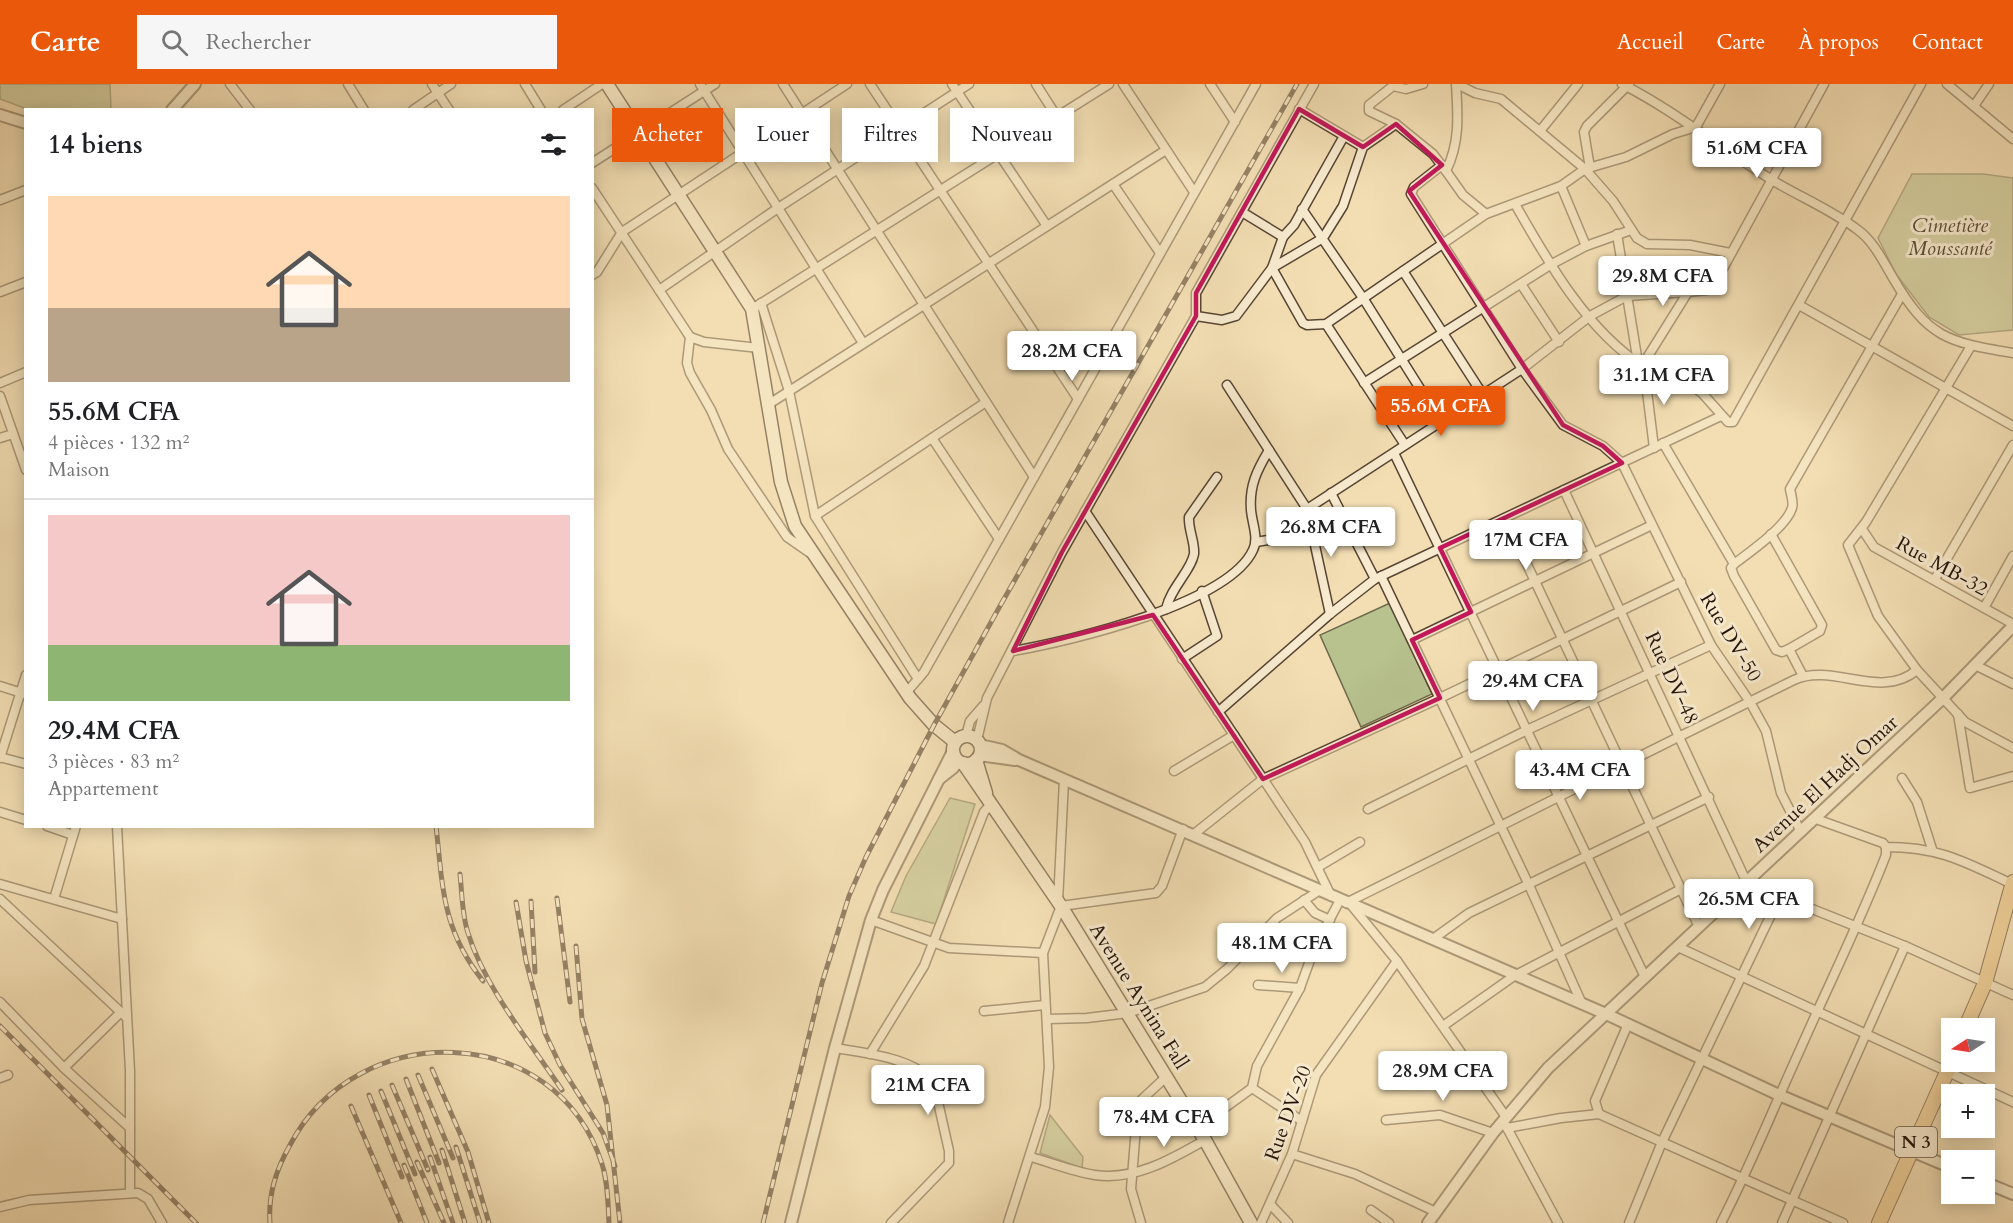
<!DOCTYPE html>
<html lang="fr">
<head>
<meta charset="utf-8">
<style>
  :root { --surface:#fff; --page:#f6f6f6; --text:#202124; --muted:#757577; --line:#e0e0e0; --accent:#ea580c }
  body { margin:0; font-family:Cardo,serif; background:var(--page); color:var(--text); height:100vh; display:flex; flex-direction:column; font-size:22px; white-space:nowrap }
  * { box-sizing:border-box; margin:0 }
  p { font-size:20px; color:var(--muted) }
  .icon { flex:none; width:33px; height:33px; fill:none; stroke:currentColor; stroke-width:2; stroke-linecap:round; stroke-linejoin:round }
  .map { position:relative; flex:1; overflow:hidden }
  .panel { position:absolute; left:24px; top:24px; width:570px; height:720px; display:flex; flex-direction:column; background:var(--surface); border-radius:0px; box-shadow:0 3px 15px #0003 }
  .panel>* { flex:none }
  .banner { position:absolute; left:612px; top:24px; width:570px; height:54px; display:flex; gap:12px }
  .needle { width:39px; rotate:258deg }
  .controls { position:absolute; left:1941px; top:934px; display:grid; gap:12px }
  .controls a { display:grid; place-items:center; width:54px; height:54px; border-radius:0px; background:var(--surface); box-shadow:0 3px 15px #0003; font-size:30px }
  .price { position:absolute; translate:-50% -51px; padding:0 14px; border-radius:6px; background:#fff; color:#222; font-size:20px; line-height:39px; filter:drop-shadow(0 2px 3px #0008) }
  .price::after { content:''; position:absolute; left:50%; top:36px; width:18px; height:14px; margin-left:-9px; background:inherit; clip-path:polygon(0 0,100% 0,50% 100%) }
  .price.selected { background:var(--accent); color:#fff }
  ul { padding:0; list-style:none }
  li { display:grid; align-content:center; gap:12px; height:318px; padding:0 24px }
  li+li { border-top:2px solid var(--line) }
  li span { display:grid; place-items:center; height:186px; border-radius:0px; color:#555 }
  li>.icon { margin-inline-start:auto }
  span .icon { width:108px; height:108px; fill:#fffc; stroke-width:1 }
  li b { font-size:26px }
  h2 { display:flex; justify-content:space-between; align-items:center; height:72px; padding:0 24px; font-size:26px }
  .tag { padding:0 21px; border-radius:0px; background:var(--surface); box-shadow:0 3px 15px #0003; font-size:21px; line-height:54px }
  .tag.selected { background:var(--accent); color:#fff }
  header { display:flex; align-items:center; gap:36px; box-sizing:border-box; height:84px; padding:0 30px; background:var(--accent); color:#fff }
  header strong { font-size:28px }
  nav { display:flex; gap:33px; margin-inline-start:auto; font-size:21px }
  .search { width:420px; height:54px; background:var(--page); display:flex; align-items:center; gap:15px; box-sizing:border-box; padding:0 21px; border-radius:0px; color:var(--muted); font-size:22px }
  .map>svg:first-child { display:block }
  .green { fill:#b7c28f; stroke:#6e6a4c; stroke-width:1.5 }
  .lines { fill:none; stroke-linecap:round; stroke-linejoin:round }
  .minor-casing { stroke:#584634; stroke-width:11 }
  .tertiary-casing { stroke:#584634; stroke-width:14 }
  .secondary-casing { stroke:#25130a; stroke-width:15 }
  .primary-casing { stroke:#25130a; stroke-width:16 }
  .minor { stroke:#f7eace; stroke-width:8 }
  .tertiary { stroke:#f7eace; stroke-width:10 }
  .secondary { stroke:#f7eace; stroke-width:12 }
  .primary { stroke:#eabf7a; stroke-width:14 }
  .rail-casing { stroke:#25130a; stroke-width:5 }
  .rail { stroke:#f7eace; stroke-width:3; stroke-dasharray:9; stroke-linecap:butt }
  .marked { fill:none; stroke:#c2185b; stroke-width:4.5; stroke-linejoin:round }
  .labels { text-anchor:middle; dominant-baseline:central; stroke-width:6; stroke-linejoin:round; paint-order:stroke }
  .shield { fill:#f7eace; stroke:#645445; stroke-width:1.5 }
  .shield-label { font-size:18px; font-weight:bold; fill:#25130a }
  .park-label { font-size:20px; font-style:italic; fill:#585039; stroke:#f7eace }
  .street-label { font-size:20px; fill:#25130a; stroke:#f7eace }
</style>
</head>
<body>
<header>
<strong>Carte</strong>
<div class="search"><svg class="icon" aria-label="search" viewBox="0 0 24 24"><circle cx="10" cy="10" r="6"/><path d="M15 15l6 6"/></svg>Rechercher</div>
<nav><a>Accueil</a><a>Carte</a><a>À propos</a><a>Contact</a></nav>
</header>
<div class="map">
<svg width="2013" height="1139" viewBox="0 0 2013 1139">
  <rect width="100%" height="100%" fill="#f3deb3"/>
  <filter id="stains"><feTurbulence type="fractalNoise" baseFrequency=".00333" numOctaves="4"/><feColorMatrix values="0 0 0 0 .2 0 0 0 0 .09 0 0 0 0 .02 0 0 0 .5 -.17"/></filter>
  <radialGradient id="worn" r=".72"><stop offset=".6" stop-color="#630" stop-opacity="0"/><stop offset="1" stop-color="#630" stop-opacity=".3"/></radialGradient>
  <g class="green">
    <path d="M0,0H110L111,25H27L0,15Z"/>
    <path d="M1912,90H1983L2013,94V246L1959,251L1929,233L1896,190L1878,154Z"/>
    <path d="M1390,519L1432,610L1361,643L1320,551Z"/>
    <path d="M950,714L975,720L936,840L891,828L906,792Z"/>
    <path d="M1050,1031L1083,1073L1082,1084L1040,1069Z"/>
  </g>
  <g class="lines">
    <defs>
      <g id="minor">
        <path d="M230,0L250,26"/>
        <path d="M348,0L364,26"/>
        <path d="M432,0L449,26"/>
        <path d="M525,0L541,26"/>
        <path d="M700,0L863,259"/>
        <path d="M783,0L1034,393"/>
        <path d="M870,0L1078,315"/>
        <path d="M952,0L1047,142"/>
        <path d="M1036,0L1057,33"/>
        <path d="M1123,0L1194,108"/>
        <path d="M1210,0L1235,38"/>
        <path d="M1423,0L1406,5L1393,2L1369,21V27L1396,40L1433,70L1446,87C1460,59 1458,31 1456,0"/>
        <path d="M1457,0L1475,9L1501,15L1585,85L1613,117L1637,154L1647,160L1690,161L1730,169"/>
        <path d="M1622,0C1675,27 1721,65 1772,96C1800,113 1832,126 1858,146C1874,158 1883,177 1893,194C1928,254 1947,258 2013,269"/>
        <path d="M1947,0L2013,55"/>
        <path d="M1974,22L1989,0"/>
        <path d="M1299,25L1363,63"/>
        <path d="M413,26L451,0"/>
        <path d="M563,26L602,0"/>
        <path d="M1540,47L1578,0"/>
        <path d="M592,79L715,0"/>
        <path d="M1442,81L1414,103L1411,110L1522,285L1563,341L1603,362L1622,379L1711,561L1750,618L1766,647L1781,709L1801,748"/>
        <path d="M1590,84L1584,48L1587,42L1629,0"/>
        <path d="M1446,87L1463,111L1486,130"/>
        <path d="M1113,100L1160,169"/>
        <path d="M1561,102L1586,162"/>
        <path d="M592,104L690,253"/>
        <path d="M0,116L26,106"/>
        <path d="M1515,120C1548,178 1587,247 1644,283"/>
        <path d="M1302,125L1363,214L1441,338"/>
        <path d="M1242,128L1283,153L1294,141L1344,52"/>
        <path d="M1617,150L1638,279"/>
        <path d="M1283,153L1272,184L1303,239L1307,241L1326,240L1486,130L1561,102L1585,85L1626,73L1673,50L1696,43L1720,0"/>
        <path d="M1403,187L1483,311"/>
        <path d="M592,191L597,188L622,148L847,0"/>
        <path d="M1521,200L1559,258"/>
        <path d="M659,206L778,124L969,0"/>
        <path d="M0,208L26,198"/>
        <path d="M761,219L789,307L815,432L918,595"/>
        <path d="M1799,221L2013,342"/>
        <path d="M752,225L1109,0"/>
        <path d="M1196,232L1222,236L1236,232L1272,184L1323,154L1343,122L1363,63L1396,40"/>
        <path d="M1326,240L1405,361"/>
        <path d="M759,264L704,258L690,253L687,279L690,289L711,326L728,365L787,453L810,469"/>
        <path d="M1645,277L1686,297L1702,309L1728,338H1733L1921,0"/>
        <path d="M0,299L26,288"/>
        <path d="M1364,299L1550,181L1586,162L1631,146"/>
        <path d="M1227,301L1307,425L1330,530"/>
        <path d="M0,312L26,386"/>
        <path d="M769,320L1166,66"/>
        <path d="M0,354L13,350"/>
        <path d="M932,354L999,455"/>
        <path d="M1663,359L1734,480C1750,468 1786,443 1792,424C1794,419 1791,411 1790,405L1902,210"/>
        <path d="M1654,364L1644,283L1645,277L1688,208L1707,206L1714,201L1824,0"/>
        <path d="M1394,369L1645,893"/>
        <path d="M1564,406L1747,799L1905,862L2013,911"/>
        <path d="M1331,409L1375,495"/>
        <path d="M1307,425L1522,285L1590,232L1627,212L1688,208"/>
        <path d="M1085,427L1305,758L1331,812"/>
        <path d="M815,432L986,318"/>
        <path d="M1505,434L1699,843"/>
        <path d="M1862,445L1874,463L2013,540"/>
        <path d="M1771,450L1822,541L1820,547L1789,565L1803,592"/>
        <path d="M1256,458L1274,455L1309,435"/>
        <path d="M1734,480L1731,484L1734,492L1776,566L1782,568L1789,565"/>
        <path d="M1381,492L1528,799L1582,920"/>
        <path d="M1935,495L2013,361"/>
        <path d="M1984,524L2013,472"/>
        <path d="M1166,525C1171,503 1191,487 1194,470C1195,458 1188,445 1189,433L1217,393"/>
        <path d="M1412,556L1652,441"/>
        <path d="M1013,567C1070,557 1228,520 1253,466C1259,454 1252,439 1251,426C1249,402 1257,386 1269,366"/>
        <path d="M1182,575L1217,552L1202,507"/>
        <path d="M1975,581L2013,600"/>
        <path d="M1917,586L1878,532L1848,461L1866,438L1971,262"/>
        <path d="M0,602L25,610"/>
        <path d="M906,609L924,588L1256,0"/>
        <path d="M1218,628L1330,530L1375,495L1721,332"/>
        <path d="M1958,630L1970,704L2013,692"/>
        <path d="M966,652L970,637L983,622"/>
        <path d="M977,656L987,614L1062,468L1196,232V209L1314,0"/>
        <path d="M0,673L26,680"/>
        <path d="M0,674L26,591"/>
        <path d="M1174,687L1234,651"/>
        <path d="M1902,694L1917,718L1932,765"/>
        <path d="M1368,725L1527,646L1711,561"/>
        <path d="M0,728L26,736"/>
        <path d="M1816,735L1883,759L1886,763C1940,763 1965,778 2012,800"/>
        <path d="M47,742L73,751"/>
        <path d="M117,742L130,987V1108"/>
        <path d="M1194,750L1263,695L1440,614L1681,498"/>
        <path d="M1318,783L1360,758"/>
        <path d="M0,800L122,835"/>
        <path d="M0,815L126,933"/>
        <path d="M54,815L76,742"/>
        <path d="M1304,816L1315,829L1330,836"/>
        <path d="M1058,818L1064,696"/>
        <path d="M1346,819C1496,745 1644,669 1794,596C1833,578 1880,617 1917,586L1965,638L2013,664"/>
        <path d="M1352,822L1397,877L1506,1033"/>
        <path d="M871,836L949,864L1043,869"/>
        <path d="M1433,855L1469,829L1709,713"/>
        <path d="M1678,863L2013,1018"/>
        <path d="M1258,901L1300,904"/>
        <path d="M0,918L64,984L130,1044"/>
        <path d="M984,927L1045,921"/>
        <path d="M1048,935L1087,934L1128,929L1205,903L1227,885L1277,834L1320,806"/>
        <path d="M1443,942L1514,892L1681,805"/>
        <path d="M835,964C864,969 917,974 934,1000L949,1067V1079L891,1139"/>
        <path d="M870,970L924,882L984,728L992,719"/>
        <path d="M64,984L120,929"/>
        <path d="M0,994L8,991"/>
        <path d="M1252,1004L1302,1037"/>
        <path d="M1599,1030L1595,1017L1628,940"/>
        <path d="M1386,1036L1440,1031L1493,1049"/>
        <path d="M1506,1042L1558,1139"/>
        <path d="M1197,1044L1252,1004L1257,982L1300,904L1314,865L1340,816"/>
        <path d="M1507,1044L1561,1034L1599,1030L1843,1139"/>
        <path d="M1292,1070L1355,1090L1436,1128"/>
        <path d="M1031,1073C1052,1079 1074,1088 1095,1091C1134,1097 1172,1075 1205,1056"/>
        <path d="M1270,1120L1288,1139"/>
        <path d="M0,1123L29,1116L138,1109L148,1115L162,1139"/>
        <path d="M1371,1126L1389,1139"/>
        <path d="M1008,1139L1045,1023L1049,983L1043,869L1061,822L1156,809L1162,802L1183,745"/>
        <path d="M1141,1139L1131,1105L1138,1019L1166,993"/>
        <path d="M1261,1139L1292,1070L1316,991L1397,877"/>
        <path d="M1629,1139L1662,1058L1780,812"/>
        <path d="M1721,1139C1750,1083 1773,1025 1799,968C1828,902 1860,838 1886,771V763"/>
        <path d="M1782,1139L1905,862"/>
      </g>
      <g id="tertiary">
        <path d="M172,26L195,0"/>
        <path d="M0,31L26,39"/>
        <path d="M980,661L1002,666L1019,676L1606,930L1779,1011L1952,1084"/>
        <path d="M979,671L1015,676"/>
        <path d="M939,695L953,684L958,677"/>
        <path d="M1984,1098L2013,1110"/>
        <path d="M791,1139L835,964L871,836L883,806L953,667"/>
        <path d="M1428,1139L1493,1049L1548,984L1943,614L2013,542"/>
      </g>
      <g id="secondary">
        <path d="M607,0L752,225L781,398L795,442L910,614L934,641L955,658"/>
        <circle cx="967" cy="666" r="14"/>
        <path d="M976,676L986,709"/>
        <path d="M963,679L1061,822L1205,1056L1251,1139"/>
      </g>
      <g id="primary">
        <path d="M1965,945L1985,899L2013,798"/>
        <path d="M1879,1139L1952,977"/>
      </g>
    </defs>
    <use href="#minor" class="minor-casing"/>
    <use href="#tertiary" class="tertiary-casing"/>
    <use href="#secondary" class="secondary-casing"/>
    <use href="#primary" class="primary-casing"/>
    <use href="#minor" class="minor"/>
    <use href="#tertiary" class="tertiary"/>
    <use href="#secondary" class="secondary"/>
    <use href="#primary" class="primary"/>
    <defs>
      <g id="rail">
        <path d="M436,742C443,805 442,845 483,897"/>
        <path d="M460,790C462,809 462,831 468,849C485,904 530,958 562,1006"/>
        <path d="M557,814L570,918"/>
        <path d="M531,817L535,888"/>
        <path d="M516,818L526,877L545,949L560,981L603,1049L615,1082"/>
        <path d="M576,862L582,935L607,1021L620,1139"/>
        <path d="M0,942L196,1139"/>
        <path d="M432,985L468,1068L489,1139"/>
        <path d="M418,991L453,1074"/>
        <path d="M406,995L439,1079"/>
        <path d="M392,1001L428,1086"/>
        <path d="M381,1007L415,1090"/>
        <path d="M369,1011L402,1093"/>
        <path d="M351,1022L401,1139"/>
        <path d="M456,1063L480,1139"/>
        <path d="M442,1066L465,1139"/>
        <path d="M430,1073L453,1139"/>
        <path d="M417,1078L444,1139"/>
        <path d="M404,1081L427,1139"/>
        <path d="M270,1139C268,1110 276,1086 290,1061C357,933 556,936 602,1080C608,1099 608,1120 609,1139"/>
        <path d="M763,1139L822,899L849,812L866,773L934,641L1000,522L1297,0"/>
      </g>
    </defs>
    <use href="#rail" class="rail-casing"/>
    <use href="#rail" class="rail"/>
  </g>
  <path d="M0 0H2013V1139H0ZM1299,25L1363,63L1396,40L1442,81L1409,107L1563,341L1603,362L1622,379L1440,464L1471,528L1412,556L1440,614L1263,695L1153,531L1013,567L1062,468L1196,232V209Z" fill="#f3deb3" fill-opacity=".55" fill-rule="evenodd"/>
  <path class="marked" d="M1299,25L1363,63L1396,40L1442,81L1409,107L1563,341L1603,362L1622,379L1440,464L1471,528L1412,556L1440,614L1263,695L1153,531L1013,567L1062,468L1196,232V209Z"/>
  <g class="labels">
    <rect class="shield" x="1895" y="1043" width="42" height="30" rx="4.5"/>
    <g class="shield-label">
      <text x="1916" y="1058">N 3</text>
    </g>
    <g class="park-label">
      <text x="1950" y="141">Cimetière<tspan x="1950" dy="23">Moussanté</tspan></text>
    </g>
    <g class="street-label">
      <text transform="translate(1942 482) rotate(29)">Rue MB-32</text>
      <text transform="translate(1731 553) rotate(59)">Rue DV-50</text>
      <text transform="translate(1672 594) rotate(65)">Rue DV-48</text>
      <text transform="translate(1825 700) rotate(-43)">Avenue El Hadj Omar</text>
      <text transform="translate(1139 912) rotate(58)">Avenue Aynina Fall</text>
      <text transform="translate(1288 1029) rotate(-70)">Rue DV-20</text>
    </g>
  </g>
  <rect width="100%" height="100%" filter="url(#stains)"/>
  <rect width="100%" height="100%" fill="url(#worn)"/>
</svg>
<div class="controls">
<a><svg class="needle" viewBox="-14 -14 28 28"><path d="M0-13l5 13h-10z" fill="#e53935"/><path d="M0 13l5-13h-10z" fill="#757577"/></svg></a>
<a>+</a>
<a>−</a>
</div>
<b class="price" style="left:1757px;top:95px">51.6M CFA</b>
<b class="price" style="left:1663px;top:223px">29.8M CFA</b>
<b class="price" style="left:1072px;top:298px">28.2M CFA</b>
<b class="price" style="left:1664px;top:322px">31.1M CFA</b>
<b class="price selected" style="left:1441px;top:353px">55.6M CFA</b>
<b class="price" style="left:1331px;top:474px">26.8M CFA</b>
<b class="price" style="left:1526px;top:487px">17M CFA</b>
<b class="price" style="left:1533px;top:628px">29.4M CFA</b>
<b class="price" style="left:1580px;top:717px">43.4M CFA</b>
<b class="price" style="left:1749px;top:846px">26.5M CFA</b>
<b class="price" style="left:1282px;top:890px">48.1M CFA</b>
<b class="price" style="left:1443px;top:1018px">28.9M CFA</b>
<b class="price" style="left:928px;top:1032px">21M CFA</b>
<b class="price" style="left:1164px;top:1064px">78.4M CFA</b>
<div class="banner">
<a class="tag selected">Acheter</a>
<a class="tag">Louer</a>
<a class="tag">Filtres</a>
<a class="tag">Nouveau</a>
</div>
<section class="panel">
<h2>14 biens<svg class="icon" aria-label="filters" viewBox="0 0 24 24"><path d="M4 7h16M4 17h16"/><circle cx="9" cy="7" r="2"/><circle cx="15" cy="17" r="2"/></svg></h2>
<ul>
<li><span style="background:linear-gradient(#ffd9b3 60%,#b9a48a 0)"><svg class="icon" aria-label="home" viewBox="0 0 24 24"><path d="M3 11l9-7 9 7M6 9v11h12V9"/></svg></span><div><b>55.6M CFA</b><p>4 pièces · 132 m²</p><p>Maison</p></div></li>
<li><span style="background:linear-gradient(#f6c9c9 70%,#8fb573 0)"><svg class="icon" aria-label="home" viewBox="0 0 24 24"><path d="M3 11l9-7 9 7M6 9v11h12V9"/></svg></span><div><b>29.4M CFA</b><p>3 pièces · 83 m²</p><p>Appartement</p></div></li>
</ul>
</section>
</div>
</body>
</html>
